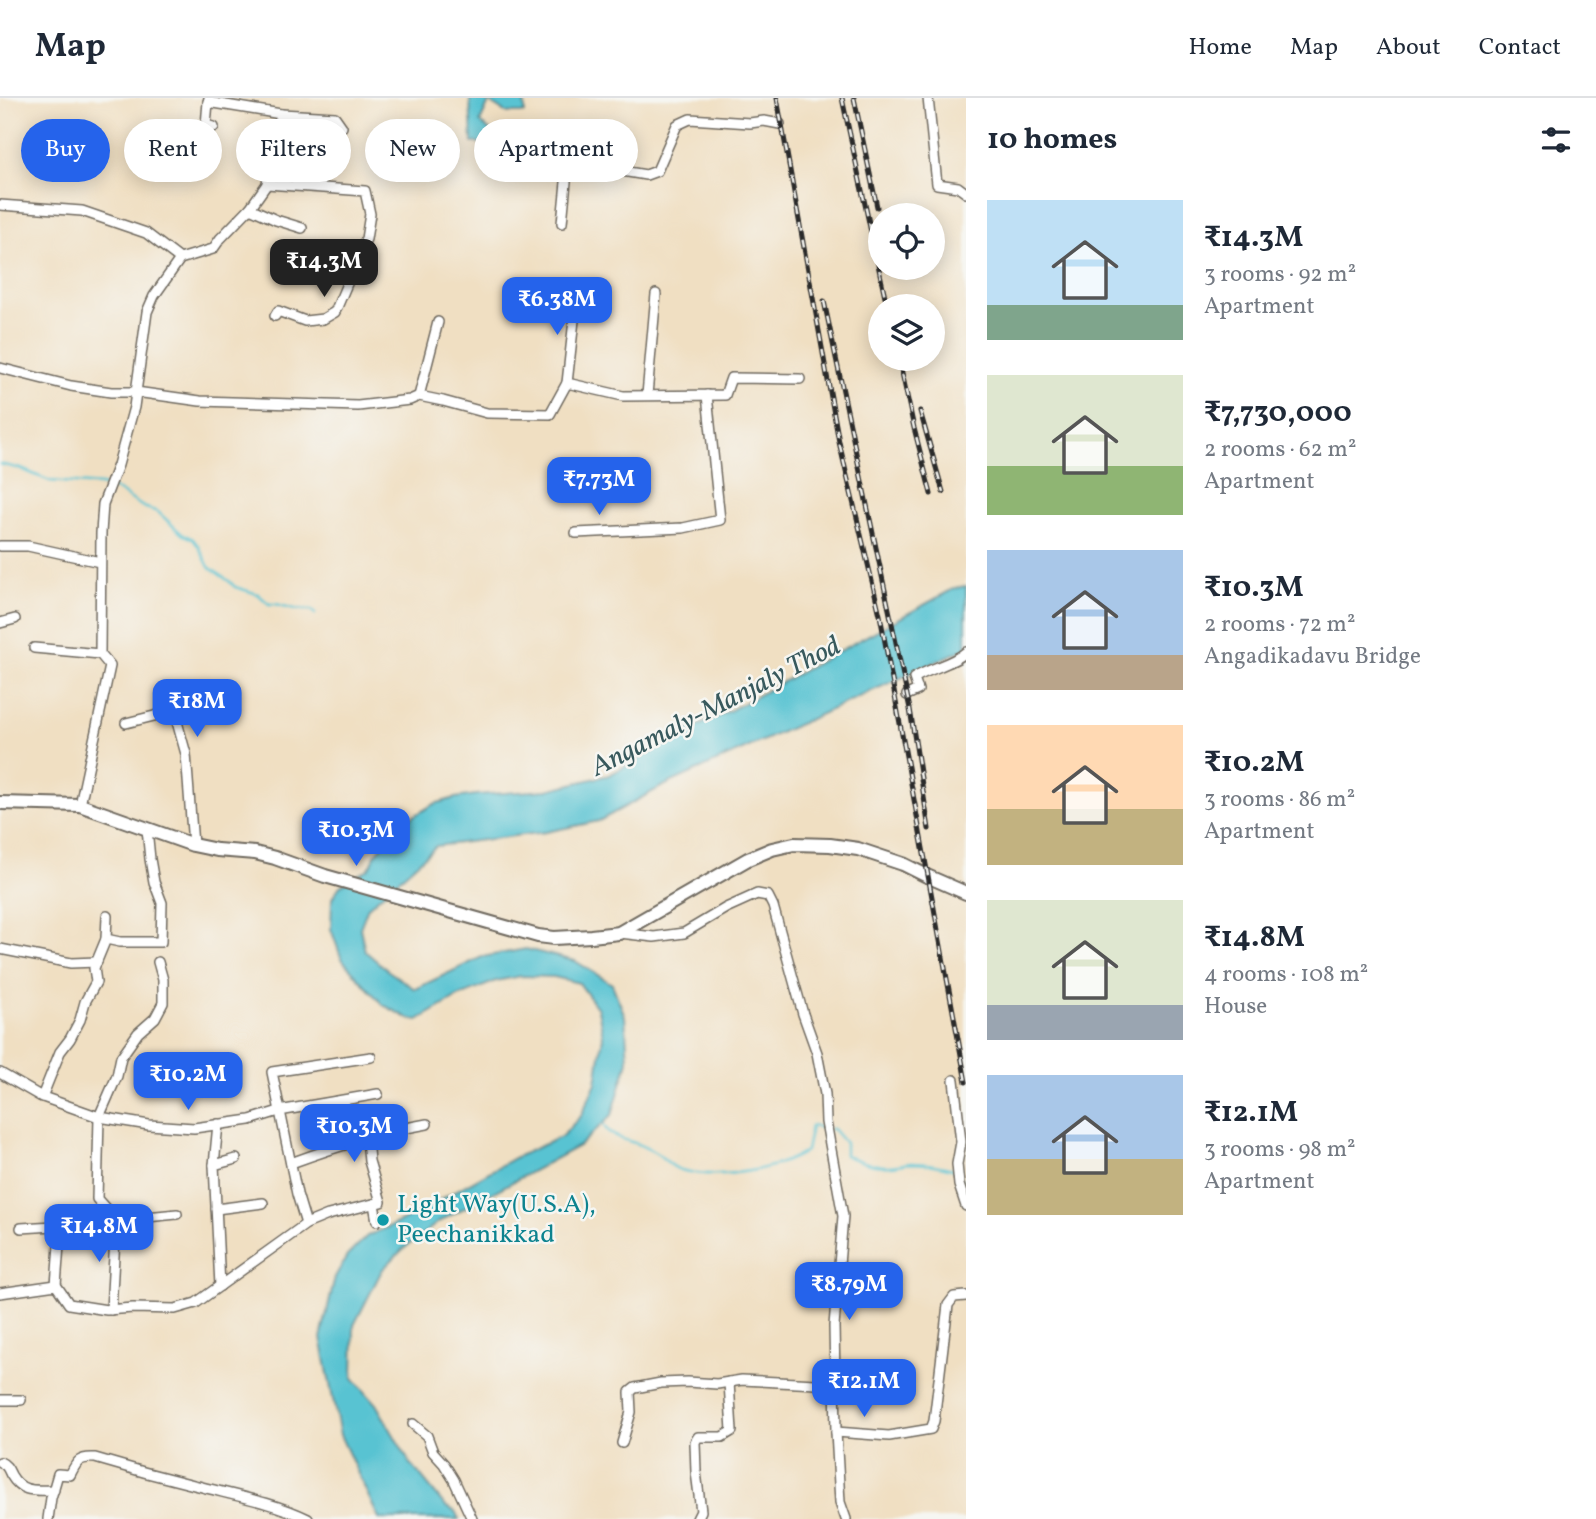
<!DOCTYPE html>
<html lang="en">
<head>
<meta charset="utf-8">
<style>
  :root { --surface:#fff; --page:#f2f2f3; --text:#1f2937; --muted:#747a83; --line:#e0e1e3; --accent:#2563eb }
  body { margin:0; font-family:Vollkorn,serif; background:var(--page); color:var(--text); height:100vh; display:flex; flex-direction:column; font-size:26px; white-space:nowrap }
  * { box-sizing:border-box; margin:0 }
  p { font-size:23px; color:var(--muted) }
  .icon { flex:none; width:38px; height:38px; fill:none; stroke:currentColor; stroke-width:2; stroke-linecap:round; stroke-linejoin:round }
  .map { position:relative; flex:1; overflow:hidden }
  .sheet { display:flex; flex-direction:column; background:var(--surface); width:630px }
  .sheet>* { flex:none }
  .top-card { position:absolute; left:21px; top:21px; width:665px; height:63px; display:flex; gap:14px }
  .controls { position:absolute; left:868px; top:105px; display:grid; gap:14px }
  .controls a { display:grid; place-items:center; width:77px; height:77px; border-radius:50%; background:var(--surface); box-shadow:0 4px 18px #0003; font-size:35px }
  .price { position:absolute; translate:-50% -60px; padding:0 16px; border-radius:14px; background:var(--accent); color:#fff; font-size:23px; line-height:46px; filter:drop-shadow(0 2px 4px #0008) }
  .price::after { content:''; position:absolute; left:50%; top:42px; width:21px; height:16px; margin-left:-10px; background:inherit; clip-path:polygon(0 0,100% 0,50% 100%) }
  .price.on { background:#222; color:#fff }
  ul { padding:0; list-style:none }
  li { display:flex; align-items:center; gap:21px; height:175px; padding:0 21px }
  li span { display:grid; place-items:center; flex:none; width:196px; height:140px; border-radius:0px; color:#555 }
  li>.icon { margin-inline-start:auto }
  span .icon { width:84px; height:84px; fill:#fffc; stroke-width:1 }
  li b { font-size:30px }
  h2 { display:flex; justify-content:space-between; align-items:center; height:84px; padding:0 21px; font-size:30px }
  .chip { padding:0 24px; border-radius:32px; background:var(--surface); box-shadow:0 4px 18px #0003; font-size:24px; line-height:63px }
  .chip.on { background:var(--accent); color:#fff }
  header { display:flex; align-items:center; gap:42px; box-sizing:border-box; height:98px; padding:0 35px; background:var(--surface); border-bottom:2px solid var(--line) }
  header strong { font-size:33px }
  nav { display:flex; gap:38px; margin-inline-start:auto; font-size:24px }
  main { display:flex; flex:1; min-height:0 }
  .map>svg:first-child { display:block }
  .water { fill:#58c3d2; stroke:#42777e; stroke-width:2 }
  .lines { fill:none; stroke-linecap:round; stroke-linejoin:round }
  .stream { stroke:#58c3d2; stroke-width:2.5 }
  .street-casing { stroke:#706a60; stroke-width:12 }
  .secondary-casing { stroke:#706a60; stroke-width:16 }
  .street { stroke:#fff; stroke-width:9 }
  .secondary { stroke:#fff; stroke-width:12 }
  .rail-casing { stroke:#2b2b2b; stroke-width:5 }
  .rail { stroke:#f6f6f2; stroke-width:2.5; stroke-dasharray:8; stroke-linecap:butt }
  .culture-dot { fill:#0f9aa8; stroke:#f6f6f2; stroke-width:2.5 }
  .labels { text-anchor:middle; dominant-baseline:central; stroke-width:5; stroke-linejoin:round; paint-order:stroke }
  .culture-label { font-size:26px; fill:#0d838f; stroke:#f6f6f2; text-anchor:start }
  .water-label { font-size:28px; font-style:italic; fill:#38595d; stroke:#f6f6f2 }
</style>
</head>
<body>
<header>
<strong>Map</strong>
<nav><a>Home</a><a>Map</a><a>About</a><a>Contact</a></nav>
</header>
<main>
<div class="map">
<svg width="966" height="1421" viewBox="0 0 966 1421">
  <rect width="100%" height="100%" fill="#f6f6f2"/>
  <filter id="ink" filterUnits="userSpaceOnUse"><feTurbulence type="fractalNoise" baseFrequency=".0143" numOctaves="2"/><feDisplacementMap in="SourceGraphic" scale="14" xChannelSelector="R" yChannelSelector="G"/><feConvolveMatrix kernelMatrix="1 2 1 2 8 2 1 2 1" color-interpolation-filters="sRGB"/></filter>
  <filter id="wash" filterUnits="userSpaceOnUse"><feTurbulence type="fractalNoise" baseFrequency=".00686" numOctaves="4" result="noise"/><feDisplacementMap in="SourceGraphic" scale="28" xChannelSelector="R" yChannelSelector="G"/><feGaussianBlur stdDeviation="1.57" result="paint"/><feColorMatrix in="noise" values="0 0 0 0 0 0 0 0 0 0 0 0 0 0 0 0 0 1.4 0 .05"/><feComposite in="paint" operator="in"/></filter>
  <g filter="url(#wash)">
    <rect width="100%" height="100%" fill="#f0dfc2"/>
    <g class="water">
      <path d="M470,0H524L525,15H506L489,4L480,24L496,38L505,52L493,57L489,45H472Z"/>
      <path d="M966,488V550L661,689L599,723L546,734L436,748L368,809L360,830L365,853L387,872L415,891L482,859L526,851L575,863L612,886L625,918L628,963L612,1017L579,1048L440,1123L402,1152L382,1172L354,1227L353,1280L376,1306L410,1365L446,1409L455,1413L459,1421H379L340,1337L321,1240L335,1179L347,1158L367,1138L402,1123L514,1060L561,1039L581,1018L596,985L603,938L598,911L579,885L554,879L521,878L496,883L458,899L418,922L410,921L383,907L346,866L341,859L331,831L332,800L340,788L368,771L372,766L375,757L402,725L434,706L455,700L476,697L547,692L609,677L653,654L669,640L718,619L955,490Z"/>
    </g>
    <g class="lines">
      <g class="stream">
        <path d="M0,366L21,371L50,383L101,387L108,389"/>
        <path d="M111,390L117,392L143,409L158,414L182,436L193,441L199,449L209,469L229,483L235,489L258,496L269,506H276L295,511L312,512L315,516"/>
        <path d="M604,1027C609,1040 628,1042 640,1047C646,1050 654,1053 659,1057C666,1062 672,1070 681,1072C716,1082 775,1073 806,1053L811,1028L823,1030"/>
        <path d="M830,1031H833L845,1045V1057C857,1062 869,1067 883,1068C895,1069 900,1066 911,1065C925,1065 942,1068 956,1072"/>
        <path d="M962,1080L965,1094"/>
      </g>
    </g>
  </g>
  <g filter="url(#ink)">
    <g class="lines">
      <defs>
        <g id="street">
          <path d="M209,0L208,4L281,16L277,55L270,66L267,86L365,93L370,116L366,141L335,214L323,221L305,223L278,213L275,218"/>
          <path d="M928,0L937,86L958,89L966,95"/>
          <path d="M208,4L206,27L214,29"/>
          <path d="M281,16L335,19L342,29"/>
          <path d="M0,107L82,113L146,135L180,161"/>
          <path d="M250,110L276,122L302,130"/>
          <path d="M562,125L567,74L575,69L600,72L610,71L646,77L657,73L677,27L690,21L750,25L764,23L780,26"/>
          <path d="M0,270L71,288L111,294H136L200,303L358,308L410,302L419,298L443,303L487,315L550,316L567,285L623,298L725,297L731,280L800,281"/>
          <path d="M567,285L577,195"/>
          <path d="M647,297L656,196"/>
          <path d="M419,298L438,224"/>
          <path d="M576,435L683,430L720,422L707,297"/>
          <path d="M0,448H28L100,464"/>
          <path d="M0,525L15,521"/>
          <path d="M34,550L100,556"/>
          <path d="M907,597L918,592L914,580C930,570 953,566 966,554"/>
          <path d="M126,625L174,613L186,656L193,747"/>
          <path d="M80,707L110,568L100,556L101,435L103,406L118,367L134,309L147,214L154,198L180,161L213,151L220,141L250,110L267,86"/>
          <path d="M620,835L654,839L684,835L726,810L757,796L768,798L773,808L803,916L817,955L825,996L826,1024L843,1118L834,1228L836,1334L840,1404L846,1421"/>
          <path d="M106,841L120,844H161L162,805L154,784L150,761L147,731"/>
          <path d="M0,851L71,865L97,864"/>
          <path d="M158,864L163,882V905L155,920L138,935L121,959L117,978L99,1019L97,1101L116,1122L177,1116"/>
          <path d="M0,975L40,998L99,1019L149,1027L194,1030L250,1022L279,1013L378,996"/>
          <path d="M954,982L961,1044L957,1066L959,1087L966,1108"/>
          <path d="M42,999L60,954L70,941L80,922L85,904L96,884L94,870L106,841L107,818"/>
          <path d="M291,1065C335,1049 380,1034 427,1026"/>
          <path d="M214,1067L218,1026"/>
          <path d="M374,1106L377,1123"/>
          <path d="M216,1111L263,1105"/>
          <path d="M306,1126L297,1096L272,974L371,959"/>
          <path d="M21,1130L54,1128L59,1130L60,1134L56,1187"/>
          <path d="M220,1188L214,1067L236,1061"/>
          <path d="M0,1195L56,1187L69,1206L107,1212L133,1210L175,1211L196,1205L306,1126L328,1117L381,1104L369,1063L367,1041"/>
          <path d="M111,1212L116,1122"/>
          <path d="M0,1302H21"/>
          <path d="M413,1326L427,1338L433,1354L444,1366L454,1382L472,1421"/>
          <path d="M836,1334L889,1338L931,1331L934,1323L948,1207L954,1199L966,1198"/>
          <path d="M622,1345L631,1314L630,1294L635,1290L661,1285L688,1284L717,1286L742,1282L835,1287"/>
          <path d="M0,1364C7,1367 8,1371 11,1377C22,1396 36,1392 54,1392"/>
          <path d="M48,1421L51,1400L58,1376L70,1377C77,1363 79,1359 95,1360C128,1370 161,1379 194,1387C232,1397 273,1404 308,1421"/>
          <path d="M697,1421L701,1413L696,1374L695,1344L698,1339H722L732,1333L729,1284"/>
        </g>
        <path id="secondary" d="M0,705L80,707L193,747L217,752L255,755L275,760L325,778L538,838L554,840L591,838L619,835L748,761L772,751L794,746L830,747L858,751L903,766L927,778L966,795"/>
      </defs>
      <use href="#street" class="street-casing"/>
      <use href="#secondary" class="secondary-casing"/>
      <use href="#street" class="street"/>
      <use href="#secondary" class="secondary"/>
      <defs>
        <g id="rail">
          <path d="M777,0L839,344L880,517L966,984"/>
          <path d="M842,0L887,208"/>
          <path d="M854,0L877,109"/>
          <path d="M824,203L910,611L929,731"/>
          <path d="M899,261L914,330L931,396"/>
          <path d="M920,313L943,394"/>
        </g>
      </defs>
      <use href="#rail" class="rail-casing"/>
      <use href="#rail" class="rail"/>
    </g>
  </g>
  <circle class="culture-dot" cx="383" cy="1122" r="7"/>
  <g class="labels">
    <g class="culture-label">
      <text x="397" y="1107">Light Way(U.S.A),<tspan x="397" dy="30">Peechanikkad</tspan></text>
    </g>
    <g class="water-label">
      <text transform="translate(716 609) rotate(-27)">Angamaly-Manjaly Thod</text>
    </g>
  </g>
</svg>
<div class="controls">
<a><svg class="icon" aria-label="locate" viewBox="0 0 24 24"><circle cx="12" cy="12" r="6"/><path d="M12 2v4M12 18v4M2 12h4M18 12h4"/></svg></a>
<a><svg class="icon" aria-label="layers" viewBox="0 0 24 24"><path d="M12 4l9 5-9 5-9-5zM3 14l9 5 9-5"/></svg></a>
</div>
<b class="price on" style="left:324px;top:201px">₹14.3M</b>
<b class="price" style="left:557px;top:239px">₹6.38M</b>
<b class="price" style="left:599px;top:419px">₹7.73M</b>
<b class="price" style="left:197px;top:641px">₹18M</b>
<b class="price" style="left:356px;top:770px">₹10.3M</b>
<b class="price" style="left:188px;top:1014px">₹10.2M</b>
<b class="price" style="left:354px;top:1066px">₹10.3M</b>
<b class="price" style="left:99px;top:1166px">₹14.8M</b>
<b class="price" style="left:849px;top:1224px">₹8.79M</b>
<b class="price" style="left:864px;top:1321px">₹12.1M</b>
<div class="top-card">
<a class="chip on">Buy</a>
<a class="chip">Rent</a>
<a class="chip">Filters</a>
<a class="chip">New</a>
<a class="chip">Apartment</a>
</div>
</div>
<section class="sheet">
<h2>10 homes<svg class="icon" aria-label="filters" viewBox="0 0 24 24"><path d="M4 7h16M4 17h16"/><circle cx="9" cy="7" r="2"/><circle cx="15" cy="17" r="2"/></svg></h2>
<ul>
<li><span style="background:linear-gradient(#bfe0f5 75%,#7fa58c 0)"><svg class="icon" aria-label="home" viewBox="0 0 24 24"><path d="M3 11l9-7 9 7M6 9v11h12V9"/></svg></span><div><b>₹14.3M</b><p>3 rooms · 92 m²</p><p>Apartment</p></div></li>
<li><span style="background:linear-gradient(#dfe7d0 65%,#8fb573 0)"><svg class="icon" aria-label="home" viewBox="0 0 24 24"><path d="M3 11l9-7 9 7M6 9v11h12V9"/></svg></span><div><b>₹7,730,000</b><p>2 rooms · 62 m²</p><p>Apartment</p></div></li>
<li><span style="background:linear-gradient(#a9c7e8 75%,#b9a48a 0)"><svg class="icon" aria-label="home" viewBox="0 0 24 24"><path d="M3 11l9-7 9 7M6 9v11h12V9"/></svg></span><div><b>₹10.3M</b><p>2 rooms · 72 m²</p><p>Angadikadavu Bridge</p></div></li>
<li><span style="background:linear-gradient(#ffd9b3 60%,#c2b280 0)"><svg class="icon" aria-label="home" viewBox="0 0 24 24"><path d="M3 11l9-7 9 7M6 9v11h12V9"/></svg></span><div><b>₹10.2M</b><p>3 rooms · 86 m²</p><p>Apartment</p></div></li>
<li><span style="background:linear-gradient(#dfe7d0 75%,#9aa5b1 0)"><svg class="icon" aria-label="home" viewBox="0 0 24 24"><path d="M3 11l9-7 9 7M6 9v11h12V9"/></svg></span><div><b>₹14.8M</b><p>4 rooms · 108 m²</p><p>House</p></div></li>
<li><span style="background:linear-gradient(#a9c7e8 60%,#c2b280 0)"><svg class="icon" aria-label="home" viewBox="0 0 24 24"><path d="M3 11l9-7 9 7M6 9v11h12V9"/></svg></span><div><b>₹12.1M</b><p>3 rooms · 98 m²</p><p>Apartment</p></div></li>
</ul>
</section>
</main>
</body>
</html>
